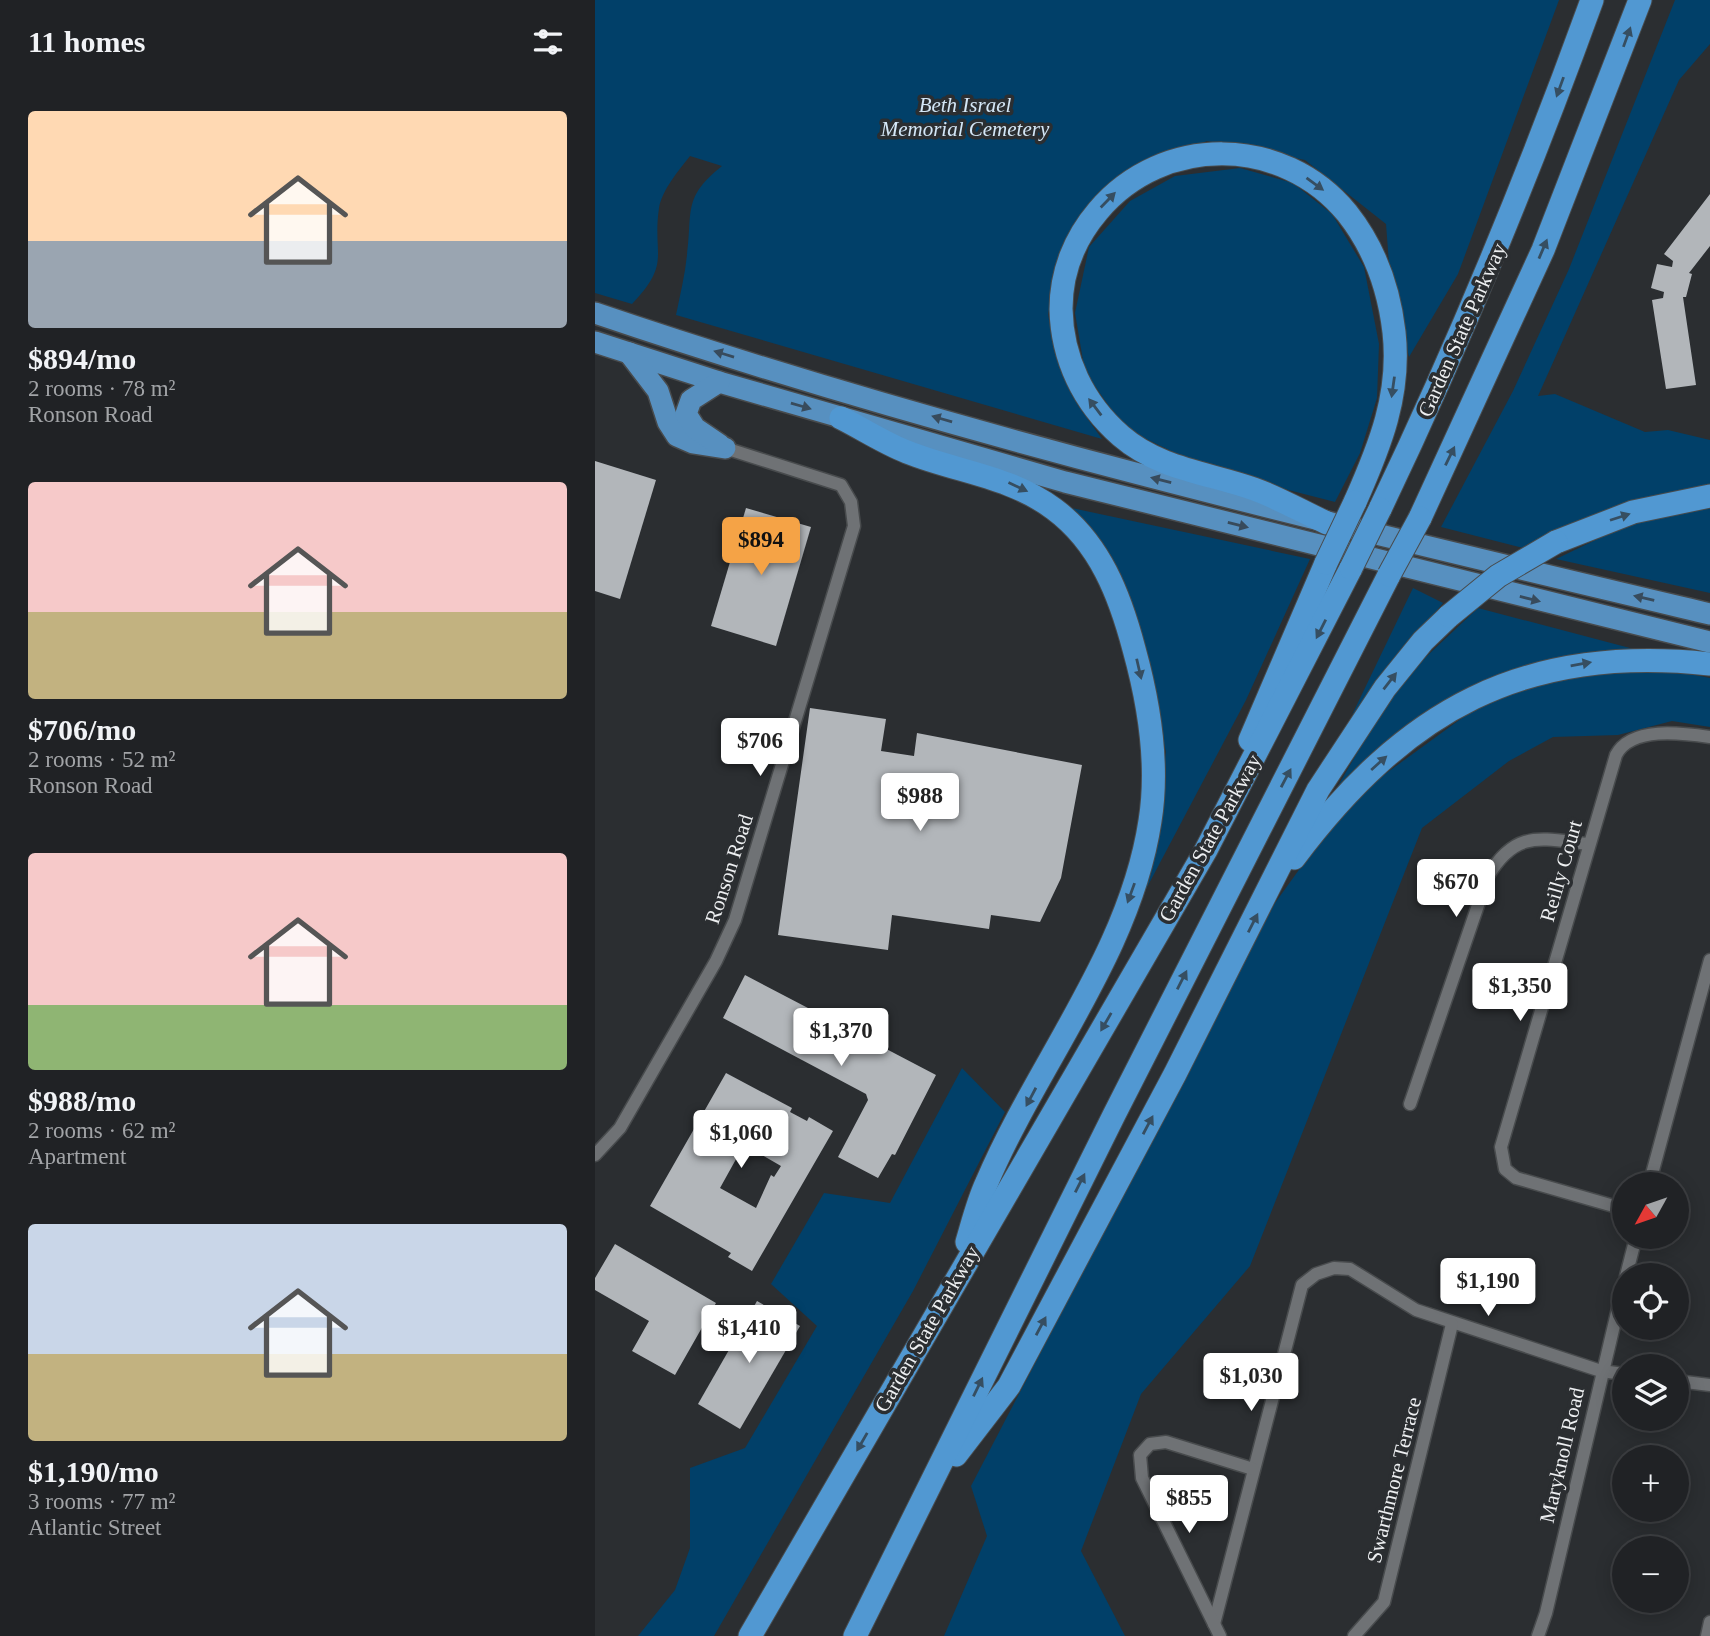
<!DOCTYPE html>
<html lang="en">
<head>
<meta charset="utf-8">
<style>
  :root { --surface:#202225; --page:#2d2f32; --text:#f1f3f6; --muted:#a2a4a7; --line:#3d3f42; --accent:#f5a346 }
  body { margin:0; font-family:Georgia,serif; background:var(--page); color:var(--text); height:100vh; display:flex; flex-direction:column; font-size:26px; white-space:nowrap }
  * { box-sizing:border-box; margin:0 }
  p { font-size:23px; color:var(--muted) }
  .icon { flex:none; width:38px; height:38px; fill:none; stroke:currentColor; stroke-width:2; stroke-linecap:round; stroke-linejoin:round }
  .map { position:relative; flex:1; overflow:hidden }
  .drawer { display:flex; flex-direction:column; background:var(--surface); width:595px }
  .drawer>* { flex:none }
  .needle { width:46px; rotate:230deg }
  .fabs { position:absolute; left:1017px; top:1172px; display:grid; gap:14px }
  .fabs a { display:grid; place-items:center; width:77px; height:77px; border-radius:50%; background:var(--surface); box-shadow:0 4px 18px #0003,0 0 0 2px var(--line); font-size:35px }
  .price { position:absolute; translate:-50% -60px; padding:0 16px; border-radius:7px; background:#fff; color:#222; font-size:23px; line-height:46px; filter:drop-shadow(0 2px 4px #0008) }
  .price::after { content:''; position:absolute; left:50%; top:42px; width:21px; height:16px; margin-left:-10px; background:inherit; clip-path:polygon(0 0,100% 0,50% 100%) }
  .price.active { background:var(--accent); color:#111 }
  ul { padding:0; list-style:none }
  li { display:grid; align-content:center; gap:14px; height:371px; padding:0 28px }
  li span { display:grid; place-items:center; height:217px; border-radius:7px; color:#555 }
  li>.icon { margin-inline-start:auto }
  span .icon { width:126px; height:126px; fill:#fffc; stroke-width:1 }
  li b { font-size:30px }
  h2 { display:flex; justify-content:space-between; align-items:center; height:84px; padding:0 28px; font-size:30px }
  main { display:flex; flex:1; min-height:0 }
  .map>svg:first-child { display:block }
  .green { fill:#014069 }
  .building { fill:#b2b6ba; fill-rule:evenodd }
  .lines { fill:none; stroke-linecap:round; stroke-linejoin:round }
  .minor-casing { stroke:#484b4d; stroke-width:15 }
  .trunk-casing { stroke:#484b4d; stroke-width:24 }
  .motorway-casing { stroke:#484b4d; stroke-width:25 }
  .minor { stroke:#6f7275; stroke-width:12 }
  .trunk { stroke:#5790c0; stroke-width:21 }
  .motorway { stroke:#5198d2; stroke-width:23 }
  .motorway-bridge-casing { stroke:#484b4d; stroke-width:25; stroke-linecap:butt }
  .motorway-bridge { stroke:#5198d2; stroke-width:23 }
  .oneway { fill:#364e61 }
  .oneway2 { fill:#384b5c }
  .labels { text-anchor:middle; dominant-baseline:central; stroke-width:7; stroke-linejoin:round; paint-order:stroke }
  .park-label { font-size:21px; font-style:italic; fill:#d4e7f7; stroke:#2b2e31 }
  .street-label { font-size:21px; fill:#edeff1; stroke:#2b2e31 }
</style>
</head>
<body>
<main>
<section class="drawer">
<h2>11 homes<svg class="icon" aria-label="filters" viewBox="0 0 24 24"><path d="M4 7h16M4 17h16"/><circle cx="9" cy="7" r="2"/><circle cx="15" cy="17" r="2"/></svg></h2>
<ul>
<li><span style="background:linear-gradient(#ffd9b3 60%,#9aa5b1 0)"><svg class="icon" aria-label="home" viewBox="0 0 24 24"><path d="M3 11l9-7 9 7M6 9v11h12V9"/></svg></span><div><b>$894/mo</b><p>2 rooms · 78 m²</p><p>Ronson Road</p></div></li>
<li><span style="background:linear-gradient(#f6c9c9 60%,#c2b280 0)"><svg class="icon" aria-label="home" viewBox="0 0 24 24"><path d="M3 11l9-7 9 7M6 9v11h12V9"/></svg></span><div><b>$706/mo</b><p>2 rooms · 52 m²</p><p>Ronson Road</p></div></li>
<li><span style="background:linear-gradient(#f6c9c9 70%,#8fb573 0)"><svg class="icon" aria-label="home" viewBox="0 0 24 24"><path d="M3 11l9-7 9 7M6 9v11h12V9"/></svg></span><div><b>$988/mo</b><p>2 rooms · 62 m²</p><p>Apartment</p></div></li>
<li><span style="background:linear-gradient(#c9d6e8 60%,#c2b280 0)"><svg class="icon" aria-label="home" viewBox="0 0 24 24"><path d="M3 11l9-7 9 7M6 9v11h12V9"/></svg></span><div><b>$1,190/mo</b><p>3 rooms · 77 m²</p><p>Atlantic Street</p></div></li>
</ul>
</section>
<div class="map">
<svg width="1115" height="1636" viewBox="0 0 1115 1636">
  <rect width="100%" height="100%" fill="#2b2e31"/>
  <g class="green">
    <path d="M0,0H964L863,274L814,357L795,276L791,224L710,160L612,141L534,170L467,261L453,314L460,353L482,404L507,439L81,315C85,295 90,275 92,255C98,211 87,198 127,166L95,156C84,170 67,190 64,208C57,256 77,262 37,304L0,293Z"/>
    <path d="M1080,0H1115V44L1084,80L943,396L960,394L1050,432L1073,430L1115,440V488L932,549L846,527L918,391L974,269Z"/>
    <path d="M645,168L698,183L737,214L769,267L784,344L782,398L765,453L740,502L616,470L530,429L490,372L480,313L494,247L535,201L580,176Z"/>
    <path d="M472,507L715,559L651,700L549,893L571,752L538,609Z"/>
    <path d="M1115,508V593L961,559L1040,521Z"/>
    <path d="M818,588L848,603L757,715Z"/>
    <path d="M883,608L1050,652L862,698L736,798L773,734L817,670Z"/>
    <path d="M1039,670L1090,673L1115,678V727L1077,721L1023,735L958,737L914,761L827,828L655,1266L546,1394L486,1551L530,1636H349L392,1536L376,1486L680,903L737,824L786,777L889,702L961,677Z"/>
    <path d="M367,1068L410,1112L318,1291L119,1636H43L80,1590L95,1548V1468L150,1448L222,1326L176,1284L229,1193L295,1203Z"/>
  </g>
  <g class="building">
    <path d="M1115,194V246L1094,273L1097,274L1091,297H1088L1101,385L1071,389L1057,300L1068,298L1069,292L1056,288L1062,264L1077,267L1078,261L1069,254Z"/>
    <path d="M0,461L61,480L25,599L0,591Z"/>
    <path d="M151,508L216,527L181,646L116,626Z"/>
    <path d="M215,708L291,719L286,751L319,756L322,733L487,765L466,878L445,922L396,915L394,929L297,915L293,950L183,935Z"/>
    <path d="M150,975L341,1075L300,1155L297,1154L283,1178L243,1157L273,1100L271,1094L128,1018Z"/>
    <path d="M131,1073L197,1108L195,1112L212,1121L214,1117L238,1131L157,1271L133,1257L136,1253L55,1206ZM146,1136L153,1140L150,1145L186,1166L179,1177L176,1175L161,1208L125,1188L145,1152L139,1148Z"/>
    <path d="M20,1244L121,1303L80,1375L37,1351L54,1321L0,1290V1278Z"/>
    <path d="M162,1301L205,1326L145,1429L103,1404Z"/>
  </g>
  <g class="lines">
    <defs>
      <g id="minor">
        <path d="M815,1104L893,876C921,829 946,839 994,844"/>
        <path d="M0,1155L25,1128L121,961L140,920L259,526L256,502L246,485L130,448"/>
        <path d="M1054,1185L1115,960"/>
        <path d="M1029,1209L921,1178L910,1169L906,1147L1021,755C1036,726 1087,733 1115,737"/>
        <path d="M1031,1276L1041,1237"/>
        <path d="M1082,1381L1115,1385"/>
        <path d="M619,1624L707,1285L721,1274L739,1268L755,1269L821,1310L1006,1371L1029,1374"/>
        <path d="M625,1636L547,1478L545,1455L555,1444L571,1442L658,1469"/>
        <path d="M759,1636L789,1602L857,1324"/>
        <path d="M943,1636L951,1613L1029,1283"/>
        <path d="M1112,1636L1115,1622"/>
      </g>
      <g id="trunk">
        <path d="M0,313C365,437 740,525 1115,614"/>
        <path d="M0,342L124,382L470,482L1115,642"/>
        <path d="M34,353L63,391L73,422L82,436L98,443L130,448"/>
        <path d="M124,382L96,400L91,414L100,428L125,445"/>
      </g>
      <g id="motorway">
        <path d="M246,418C268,429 289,443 312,452C362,472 415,476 459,509C505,543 525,596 539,649C554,703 564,765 555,821C535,953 443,1062 392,1182C383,1201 378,1222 372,1242"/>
        <path d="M785,509C865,342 934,174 997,0"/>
        <path d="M825,518L948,250L1045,0"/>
        <path d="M732,523C708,512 684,498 659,489C614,473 564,469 526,436C488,403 467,358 466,309C466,272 480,238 503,211C568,134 688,135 752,213C779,247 794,289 799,332C806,394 785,446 760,502"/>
        <path d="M961,542L1038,512L1115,496"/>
        <path d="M655,740L731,563"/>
        <path d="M699,858C810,710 928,644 1115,664"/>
        <path d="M361,1455L414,1386L580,1074L723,790L790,688L828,641L854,616"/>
        <path d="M155,1636L611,850L756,568"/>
        <path d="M260,1636L519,1115L794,575"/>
      </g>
    </defs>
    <use href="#minor" class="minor-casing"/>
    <use href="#trunk" class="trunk-casing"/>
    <use href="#motorway" class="motorway-casing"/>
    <use href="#minor" class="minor"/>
    <use href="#trunk" class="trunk"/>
    <use href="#motorway" class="motorway"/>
    <defs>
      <g id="motorway-bridge">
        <path d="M731,563L760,502"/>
        <path d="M756,568L785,509"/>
        <path d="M794,575L825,518"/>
        <path d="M854,616L903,576L961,542"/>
      </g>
    </defs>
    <use href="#motorway-bridge" class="motorway-bridge-casing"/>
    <use href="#motorway-bridge" class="motorway-bridge"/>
  </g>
  <defs><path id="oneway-solid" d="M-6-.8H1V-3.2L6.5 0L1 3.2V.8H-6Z" transform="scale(1.75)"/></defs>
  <g class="oneway">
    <use href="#oneway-solid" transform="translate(1032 37) rotate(-70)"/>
    <use href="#oneway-solid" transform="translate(965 87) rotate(110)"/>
    <use href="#oneway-solid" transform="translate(720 184) rotate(36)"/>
    <use href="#oneway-solid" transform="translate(513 200) rotate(-46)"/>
    <use href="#oneway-solid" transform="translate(948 249) rotate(-67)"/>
    <use href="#oneway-solid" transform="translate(798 387) rotate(98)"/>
    <use href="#oneway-solid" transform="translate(500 407) rotate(-127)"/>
    <use href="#oneway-solid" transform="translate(855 456) rotate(-64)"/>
    <use href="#oneway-solid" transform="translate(423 487) rotate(25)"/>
    <use href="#oneway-solid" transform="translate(1025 517) rotate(-18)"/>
    <use href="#oneway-solid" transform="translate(726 629) rotate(117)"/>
    <use href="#oneway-solid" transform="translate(986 664) rotate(-10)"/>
    <use href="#oneway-solid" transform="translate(544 669) rotate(77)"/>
    <use href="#oneway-solid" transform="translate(795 681) rotate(-52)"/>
    <use href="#oneway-solid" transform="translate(784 763) rotate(-42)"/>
    <use href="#oneway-solid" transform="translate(691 778) rotate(-62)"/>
    <use href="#oneway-solid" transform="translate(536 893) rotate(110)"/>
    <use href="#oneway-solid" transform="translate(658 923) rotate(-63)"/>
    <use href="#oneway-solid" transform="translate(587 980) rotate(-63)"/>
    <use href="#oneway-solid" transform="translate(511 1022) rotate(120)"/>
    <use href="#oneway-solid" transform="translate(436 1097) rotate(118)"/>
    <use href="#oneway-solid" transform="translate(553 1125) rotate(-62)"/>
    <use href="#oneway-solid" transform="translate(485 1183) rotate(-63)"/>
    <use href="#oneway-solid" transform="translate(446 1326) rotate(-62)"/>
    <use href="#oneway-solid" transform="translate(383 1387) rotate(-64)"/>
    <use href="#oneway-solid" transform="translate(267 1442) rotate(120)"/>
  </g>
  <g class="oneway2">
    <use href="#oneway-solid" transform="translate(129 354) rotate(-163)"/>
    <use href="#oneway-solid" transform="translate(206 406) rotate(16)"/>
    <use href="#oneway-solid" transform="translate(347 419) rotate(-164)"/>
    <use href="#oneway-solid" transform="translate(566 480) rotate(-166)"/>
    <use href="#oneway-solid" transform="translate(643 525) rotate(14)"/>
    <use href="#oneway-solid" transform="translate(1049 598) rotate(-167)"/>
    <use href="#oneway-solid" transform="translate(935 599) rotate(14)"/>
  </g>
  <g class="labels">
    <g class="park-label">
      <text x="370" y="105">Beth Israel<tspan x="370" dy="24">Memorial Cemetery</tspan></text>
    </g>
    <g class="street-label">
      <text transform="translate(867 330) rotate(-66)">Garden State Parkway</text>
      <text transform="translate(615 838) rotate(-61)">Garden State Parkway</text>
      <text transform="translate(134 869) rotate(-72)">Ronson Road</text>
      <text transform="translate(966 871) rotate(-74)">Reilly Court</text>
      <text transform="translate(332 1329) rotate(-60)">Garden State Parkway</text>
      <text transform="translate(967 1455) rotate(-77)">Maryknoll Road</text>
      <text transform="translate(799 1480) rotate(-76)">Swarthmore Terrace</text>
    </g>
  </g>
</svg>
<div class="fabs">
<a><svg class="needle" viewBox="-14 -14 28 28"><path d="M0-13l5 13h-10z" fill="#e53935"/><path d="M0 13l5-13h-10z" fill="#a2a4a7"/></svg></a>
<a><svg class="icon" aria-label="locate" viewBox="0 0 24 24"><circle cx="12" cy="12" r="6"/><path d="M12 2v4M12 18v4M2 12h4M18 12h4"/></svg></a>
<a><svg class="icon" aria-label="layers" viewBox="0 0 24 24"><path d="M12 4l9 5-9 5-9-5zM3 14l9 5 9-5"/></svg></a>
<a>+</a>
<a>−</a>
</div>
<b class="price active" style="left:166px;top:577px">$894</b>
<b class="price" style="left:165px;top:778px">$706</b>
<b class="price" style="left:325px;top:833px">$988</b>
<b class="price" style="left:861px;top:919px">$670</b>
<b class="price" style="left:925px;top:1023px">$1,350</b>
<b class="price" style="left:246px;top:1068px">$1,370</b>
<b class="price" style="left:146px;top:1170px">$1,060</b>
<b class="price" style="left:893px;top:1318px">$1,190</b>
<b class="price" style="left:154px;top:1365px">$1,410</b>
<b class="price" style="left:656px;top:1413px">$1,030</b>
<b class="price" style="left:594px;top:1535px">$855</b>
</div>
</main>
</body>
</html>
